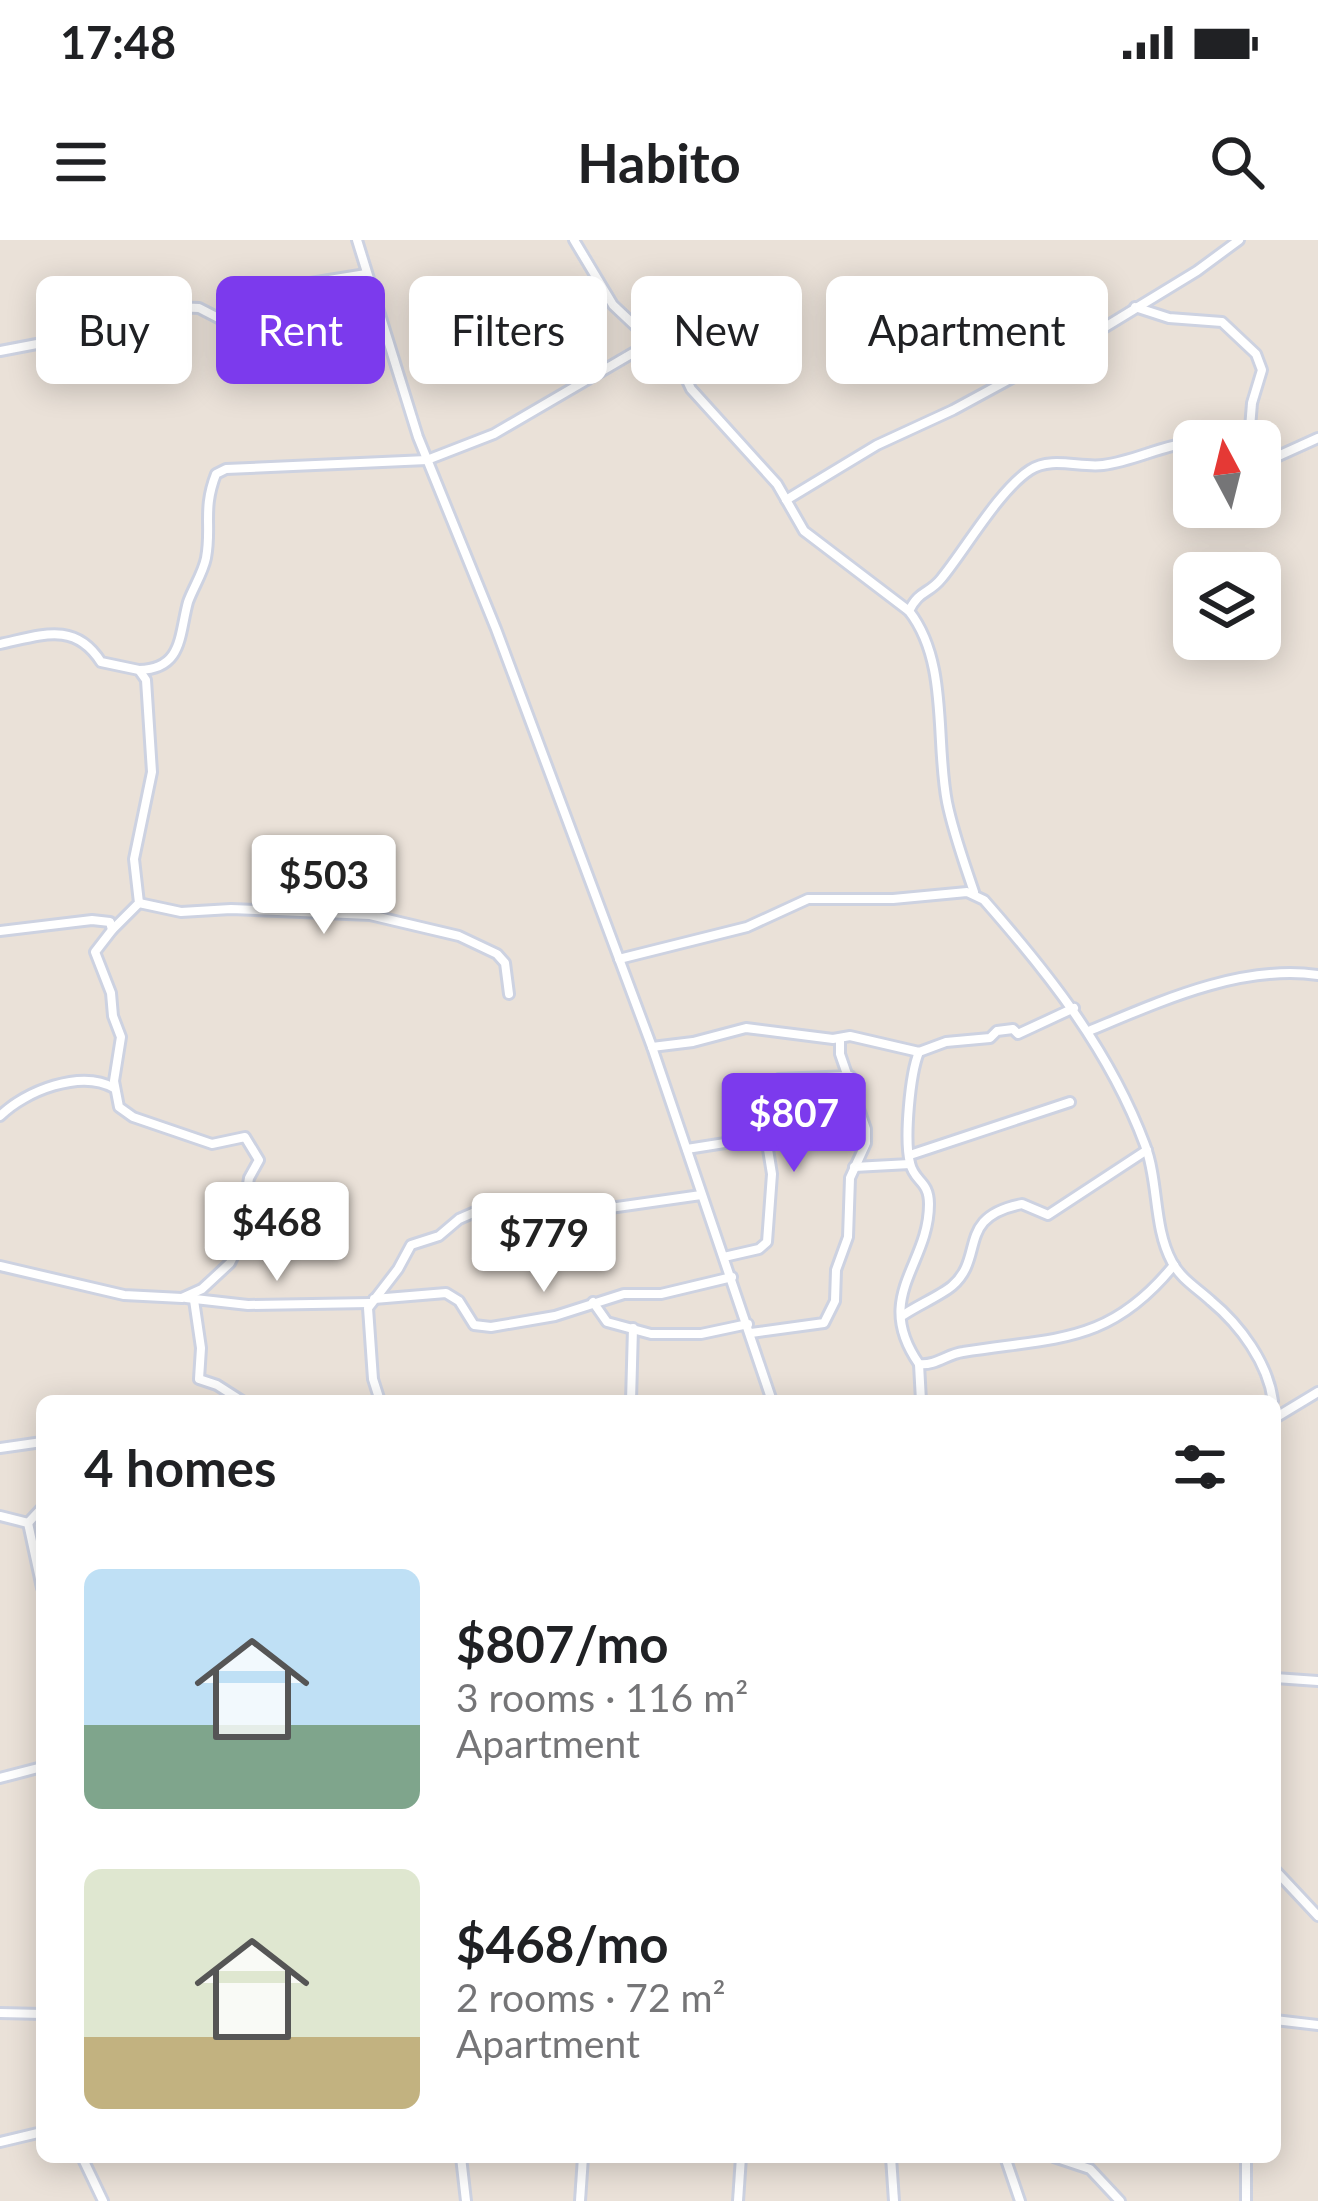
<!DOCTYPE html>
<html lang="en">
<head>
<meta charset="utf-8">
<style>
  :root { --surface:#fff; --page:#f6f6f6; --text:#202124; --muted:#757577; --accent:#7c3aed }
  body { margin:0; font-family:Lato,sans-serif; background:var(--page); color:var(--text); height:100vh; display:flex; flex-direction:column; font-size:45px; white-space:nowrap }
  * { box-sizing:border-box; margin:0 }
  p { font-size:39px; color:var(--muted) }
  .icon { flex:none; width:66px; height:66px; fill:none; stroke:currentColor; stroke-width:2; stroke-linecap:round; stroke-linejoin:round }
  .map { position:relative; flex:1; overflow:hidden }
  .side { position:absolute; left:36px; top:1155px; width:1245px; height:768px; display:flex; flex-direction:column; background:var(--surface); border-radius:18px; box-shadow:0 6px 30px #0003 }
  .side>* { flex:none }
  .top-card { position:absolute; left:36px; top:36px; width:1248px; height:108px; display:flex; gap:24px }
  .needle { width:78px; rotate:353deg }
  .controls { position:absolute; left:1173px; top:180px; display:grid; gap:24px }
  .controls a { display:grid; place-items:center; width:108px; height:108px; border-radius:18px; background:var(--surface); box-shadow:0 6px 30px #0003; font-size:60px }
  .price { position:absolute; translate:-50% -102px; padding:0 27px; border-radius:12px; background:#fff; color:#222; font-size:39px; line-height:78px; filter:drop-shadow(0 3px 6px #0008) }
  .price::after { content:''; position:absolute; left:50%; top:72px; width:36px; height:27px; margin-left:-18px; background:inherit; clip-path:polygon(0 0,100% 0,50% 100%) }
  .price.current { background:var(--accent); color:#fff }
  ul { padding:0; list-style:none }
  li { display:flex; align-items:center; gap:36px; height:300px; padding:0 48px }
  li span { display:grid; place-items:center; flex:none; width:336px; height:240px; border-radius:18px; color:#555 }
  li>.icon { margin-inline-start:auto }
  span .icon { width:144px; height:144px; fill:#fffc; stroke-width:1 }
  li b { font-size:51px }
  h2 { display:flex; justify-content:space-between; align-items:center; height:144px; padding:0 48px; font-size:51px }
  .tag { padding:0 42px; border-radius:18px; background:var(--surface); box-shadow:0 6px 30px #0003; font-size:42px; line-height:108px }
  .tag.current { background:var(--accent); color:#fff }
  .status { display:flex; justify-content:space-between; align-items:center; height:84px; padding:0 60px; background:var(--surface); direction:ltr }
  .status svg { height:33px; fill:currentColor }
  header { display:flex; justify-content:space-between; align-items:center; height:156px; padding:0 48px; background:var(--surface); font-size:54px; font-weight:700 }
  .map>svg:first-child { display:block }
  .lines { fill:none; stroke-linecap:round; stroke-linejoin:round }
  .street-casing { stroke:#cdd2e1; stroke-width:14 }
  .street { stroke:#fff; stroke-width:8 }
</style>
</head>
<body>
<div class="status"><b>17:48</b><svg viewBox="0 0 49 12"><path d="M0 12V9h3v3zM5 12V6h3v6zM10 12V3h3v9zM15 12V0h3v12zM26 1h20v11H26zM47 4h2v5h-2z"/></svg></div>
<header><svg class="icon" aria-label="menu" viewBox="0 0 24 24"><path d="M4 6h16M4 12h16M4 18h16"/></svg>Habito<svg class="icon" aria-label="search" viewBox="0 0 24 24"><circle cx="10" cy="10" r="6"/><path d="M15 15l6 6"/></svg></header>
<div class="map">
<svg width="1318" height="1961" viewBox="0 0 1318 1961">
  <rect width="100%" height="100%" fill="#eae1d8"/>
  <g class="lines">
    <defs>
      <g id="street">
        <path d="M357,0L418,197L496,389L652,807L772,1161"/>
        <path d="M574,0L613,65L682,130L691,149L777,244L804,291L909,371C949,422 935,500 947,562C953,592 964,622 974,652"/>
        <path d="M1135,67L1169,78L1222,82L1256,114L1262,130L1252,163L1249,201"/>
        <path d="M0,111L131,86L174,67L199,68L232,85L286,47L366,34"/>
        <path d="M1260,217H1276L1318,198"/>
        <path d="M786,260L877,205L953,170L1097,92L1197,31L1239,0"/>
        <path d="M909,371C919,350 929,354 941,339C965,310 999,250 1030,230C1051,216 1080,228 1103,225C1135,221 1162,205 1194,202"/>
        <path d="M0,404C42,395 75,381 101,422L139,430L146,440L152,532L134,619L139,663L112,690"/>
        <path d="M139,430C183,429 179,395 188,362C193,348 203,333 206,318C212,286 202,270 216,234L226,229L427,220L494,194L650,103"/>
        <path d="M139,663L181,672L231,669L370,675L459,696L497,714L505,723L509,754"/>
        <path d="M0,691L92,680L110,682L112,690L95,712L111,753L113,776L121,797L114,841L119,867L133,877L212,904L245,897L259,920L249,938L238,1007L230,1023L202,1049L182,1058L124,1055L0,1026"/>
        <path d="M619,719L747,687L808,659H893L967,652L984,660C1049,734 1110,811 1145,905C1159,942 1153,987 1172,1022C1181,1039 1197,1048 1211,1061C1240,1085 1268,1123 1273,1161"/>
        <path d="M1089,791C1159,762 1240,724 1318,735"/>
        <path d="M652,807L693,802L746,788L833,799L850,796L919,812L946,802L990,798L997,791L1013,789L1018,794L1074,768"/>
        <path d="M919,812C910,834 904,899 910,923C914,942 929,940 929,964C929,1026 872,1056 919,1124C936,1126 947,1114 963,1112C1056,1097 1109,1105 1174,1025"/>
        <path d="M0,876C25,851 81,829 114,848"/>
        <path d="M687,909L769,896"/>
        <path d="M910,915L1070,862"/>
        <path d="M854,927L910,924"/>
        <path d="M724,1017L759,1009L767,1002L772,934L761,866L766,848L779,839L850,836"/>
        <path d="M186,1058L248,1065L370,1063"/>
        <path d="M374,1059L446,1053L459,1061L474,1085L491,1087L555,1076L624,1054H661L732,1037"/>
        <path d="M194,1060L201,1108L199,1139L217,1145L242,1161"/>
        <path d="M593,1062L607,1082L651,1094H701L748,1084"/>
        <path d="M902,1076C916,1066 940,1056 952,1046C986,1017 955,977 1022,964L1048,975L1147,910"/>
        <path d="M751,1093L824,1083L835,1061L836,1030L848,997L850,938L866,903V889L840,814V799"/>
        <path d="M919,1124L921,1161"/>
        <path d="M380,1161L373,1139L368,1068L398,1029L411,1005L439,996L459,979L475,972L544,974L560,969L610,968L701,955"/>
        <path d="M631,1161L633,1088"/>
        <path d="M1275,1178L1318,1152"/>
        <path d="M0,1208L42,1202"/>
        <path d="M0,1276L28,1283L42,1348"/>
        <path d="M28,1283L42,1268"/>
        <path d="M1275,1438L1318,1441"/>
        <path d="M0,1538L42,1527"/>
        <path d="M1275,1630L1318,1676"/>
        <path d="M0,1773L42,1774"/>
        <path d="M1275,1780L1318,1785"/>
        <path d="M0,1902L42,1892"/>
        <path d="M82,1917L103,1961"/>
        <path d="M461,1917L466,1961"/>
        <path d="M891,1917L894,1961"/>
        <path d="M1005,1917L1020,1961"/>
        <path d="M1054,1917L1090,1929L1120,1961"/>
        <path d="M1246,1917V1961"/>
        <path d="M580,1961L583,1917"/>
        <path d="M738,1961L741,1917"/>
      </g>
    </defs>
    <use href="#street" class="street-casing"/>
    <use href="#street" class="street"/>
  </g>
</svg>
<div class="controls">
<a><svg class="needle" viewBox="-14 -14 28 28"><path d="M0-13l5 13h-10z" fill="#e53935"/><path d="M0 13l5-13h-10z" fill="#757577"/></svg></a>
<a><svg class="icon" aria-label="layers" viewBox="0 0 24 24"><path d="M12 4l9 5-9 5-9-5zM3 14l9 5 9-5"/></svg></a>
</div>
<b class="price" style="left:324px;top:697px">$503</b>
<b class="price current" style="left:794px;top:935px">$807</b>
<b class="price" style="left:277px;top:1044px">$468</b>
<b class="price" style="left:544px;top:1055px">$779</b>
<div class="top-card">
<a class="tag">Buy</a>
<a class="tag current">Rent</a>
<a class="tag">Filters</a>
<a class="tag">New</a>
<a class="tag">Apartment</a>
</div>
<section class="side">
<h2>4 homes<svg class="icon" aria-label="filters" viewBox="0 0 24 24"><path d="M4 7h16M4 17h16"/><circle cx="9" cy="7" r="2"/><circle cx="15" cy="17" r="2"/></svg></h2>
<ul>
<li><span style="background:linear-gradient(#bfe0f5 65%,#7fa58c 0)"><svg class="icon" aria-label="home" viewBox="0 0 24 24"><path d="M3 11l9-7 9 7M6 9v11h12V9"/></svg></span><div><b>$807/mo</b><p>3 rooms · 116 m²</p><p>Apartment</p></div></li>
<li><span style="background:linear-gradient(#dfe7d0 70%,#c2b280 0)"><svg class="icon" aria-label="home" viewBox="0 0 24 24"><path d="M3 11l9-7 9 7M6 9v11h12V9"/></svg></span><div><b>$468/mo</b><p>2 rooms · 72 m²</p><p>Apartment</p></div></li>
</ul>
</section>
</div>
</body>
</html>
